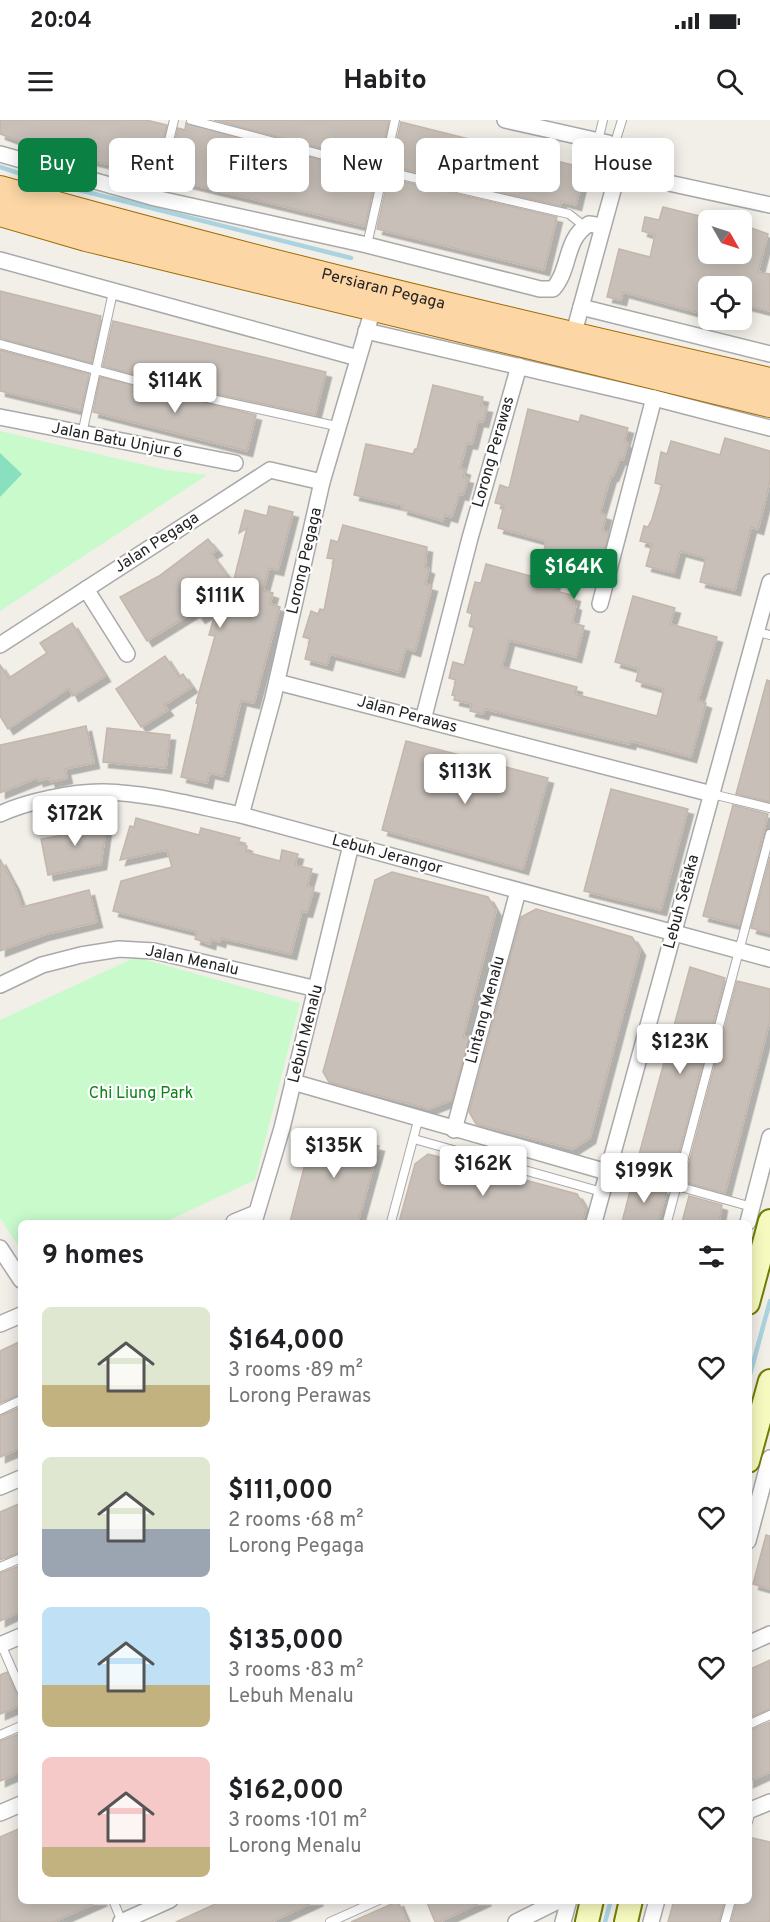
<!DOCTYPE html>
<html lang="en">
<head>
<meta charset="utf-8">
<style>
  :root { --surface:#fff; --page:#f2f2f2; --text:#202124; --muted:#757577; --accent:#0b8043 }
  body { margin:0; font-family:Overpass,sans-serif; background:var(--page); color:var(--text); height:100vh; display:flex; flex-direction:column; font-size:22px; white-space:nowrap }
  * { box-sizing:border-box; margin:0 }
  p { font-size:20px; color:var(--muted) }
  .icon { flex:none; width:33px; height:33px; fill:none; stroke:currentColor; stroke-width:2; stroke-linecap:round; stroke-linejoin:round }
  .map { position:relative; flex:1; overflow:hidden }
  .panel { position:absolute; left:18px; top:1100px; width:734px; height:684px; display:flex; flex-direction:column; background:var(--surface); border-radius:9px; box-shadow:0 3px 15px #0003 }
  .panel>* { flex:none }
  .banner { position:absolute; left:18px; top:18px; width:735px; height:54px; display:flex; gap:12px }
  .needle { width:39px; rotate:129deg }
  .controls { position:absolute; left:698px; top:90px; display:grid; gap:12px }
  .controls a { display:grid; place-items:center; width:54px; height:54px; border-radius:9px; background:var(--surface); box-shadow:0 3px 15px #0003; font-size:30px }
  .price { position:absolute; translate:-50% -51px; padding:0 14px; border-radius:6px; background:#fff; color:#222; font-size:20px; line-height:39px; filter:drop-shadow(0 2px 3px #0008) }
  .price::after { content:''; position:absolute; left:50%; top:36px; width:18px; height:14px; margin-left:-9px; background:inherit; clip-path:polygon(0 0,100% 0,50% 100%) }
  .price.current { background:var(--accent); color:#fff }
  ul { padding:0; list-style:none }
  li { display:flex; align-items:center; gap:18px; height:150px; padding:0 24px }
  li span { display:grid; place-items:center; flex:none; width:168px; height:120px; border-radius:9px; color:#555 }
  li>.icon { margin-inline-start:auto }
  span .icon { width:72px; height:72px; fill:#fffc; stroke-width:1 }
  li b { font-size:26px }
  h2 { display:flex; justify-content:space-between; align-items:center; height:72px; padding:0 24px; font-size:26px }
  .pill { padding:0 21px; border-radius:9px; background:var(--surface); box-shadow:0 3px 15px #0003; font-size:21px; line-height:54px }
  .pill.current { background:var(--accent); color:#fff }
  .status { display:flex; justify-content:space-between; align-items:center; height:42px; padding:0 30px; background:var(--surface); direction:ltr }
  .status svg { height:16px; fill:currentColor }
  header { display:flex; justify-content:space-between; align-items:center; height:78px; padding:0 24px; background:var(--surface); font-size:27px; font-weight:700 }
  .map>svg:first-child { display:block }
  .park { fill:#c8facc }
  .pitch { fill:#88e0be }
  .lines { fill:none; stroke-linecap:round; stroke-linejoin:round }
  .stream { stroke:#aad3df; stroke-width:4.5 }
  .building { fill:#c7bfb8; stroke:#c4b6ab; stroke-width:1.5; filter:url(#shadow) }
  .service-casing { stroke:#a9a9a9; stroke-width:10 }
  .minor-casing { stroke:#a9a9a9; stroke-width:18 }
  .secondary-casing { stroke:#707d05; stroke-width:26 }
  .primary-casing { stroke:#a06b00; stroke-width:28 }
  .service { stroke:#fff; stroke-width:8 }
  .minor { stroke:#fff; stroke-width:15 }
  .secondary { stroke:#f7fabf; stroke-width:22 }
  .primary { stroke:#fcd6a4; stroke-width:26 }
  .labels { text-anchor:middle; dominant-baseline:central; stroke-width:4.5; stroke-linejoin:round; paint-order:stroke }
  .street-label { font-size:16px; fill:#222; stroke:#fff }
  .park-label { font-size:16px; fill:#0c8416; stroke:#fff }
</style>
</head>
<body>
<div class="status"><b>20:04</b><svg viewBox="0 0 49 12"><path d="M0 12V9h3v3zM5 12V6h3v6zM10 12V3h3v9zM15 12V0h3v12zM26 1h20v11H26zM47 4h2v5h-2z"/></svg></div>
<header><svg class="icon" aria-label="menu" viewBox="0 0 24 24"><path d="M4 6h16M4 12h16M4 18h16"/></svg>Habito<svg class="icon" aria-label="search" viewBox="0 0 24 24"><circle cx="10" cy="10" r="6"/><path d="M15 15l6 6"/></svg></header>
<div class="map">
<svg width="770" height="1802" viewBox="0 0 770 1802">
  <defs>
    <filter id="shadow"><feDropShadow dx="5.5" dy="5.5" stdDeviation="0" flood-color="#0004"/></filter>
  </defs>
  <rect width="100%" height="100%" fill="#f2efe9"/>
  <g class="park">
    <path d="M0,311L166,350L207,355L0,491Z"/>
    <path d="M136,837L300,883L255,1060L165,1102H21V1130L0,1098V900Z"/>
  </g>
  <path class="pitch" d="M0,333L22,354L0,377Z"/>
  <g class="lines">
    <g class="stream">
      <path d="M0,47L39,60L351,138"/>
      <path d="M748,1262L770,1181"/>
      <path d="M605,1802L611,1780"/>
    </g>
  </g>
  <g class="building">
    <path d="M0,0H146L167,5L154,55L40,28L0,14Z"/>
    <path d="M214,0H389L379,44Z"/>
    <path d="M401,2L585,48L576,85L561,81L560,86L391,46Z"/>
    <path d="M186,3L376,55L365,106L166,58L178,8L185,10Z"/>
    <path d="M388,58L557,97L544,150L377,109Z"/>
    <path d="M663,87L708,98V113L703,134H741V104L768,114L758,152L770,154V191L741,184V166H707L700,193L623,172L621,180L607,177L619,129L650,137L655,115L642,111L645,97L659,100Z"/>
    <path d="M0,171L101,196L91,243L0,218Z"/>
    <path d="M113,201L326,252L315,295L167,263L103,246Z"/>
    <path d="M0,230L89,254L81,290L0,271Z"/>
    <path d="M100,257L256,295L247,331L93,292Z"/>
    <path d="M433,265L483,277L481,286L487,287L483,302L478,301L472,324L467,323L460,348L465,350L463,357L468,358L463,375L459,374L452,397L445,395L443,401L402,389L403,386L354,375L366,324L413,334L415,329H417Z"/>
    <path d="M528,289L579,302L581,295L628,308L624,322L628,323L623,340L620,339L613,356H611L600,393L606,395L602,411L609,413L599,450L560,439L553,470L575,476L573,484L576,485L572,503L584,506L576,537L509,520L502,547L577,567L575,574L657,596L664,569L636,561L639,549L615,542L633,476L675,488L670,504L717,517L698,580L706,583L691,637L631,621L630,624L485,589L483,594L470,591L472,584L454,580L455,576L452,575L456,560L449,558L453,542L464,545L474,508L469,506L472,494L467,492L475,462L481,463L486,444L538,458L546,421L498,408L504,385L495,383L500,365L509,368Z"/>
    <path d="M725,318L770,331V360L766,378L758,409L751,407L735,470L700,462L706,438L680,431L674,453L646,446L652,424L640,421L644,406L648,407L652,399L662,365L655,363L661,332L667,334L671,321L720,335Z"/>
    <path d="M269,386L293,392L278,450L269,448L263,470L273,473L270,484L280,487L254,583L241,580L223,656L209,653L207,663L181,657L198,584L196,583L215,516L209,515L217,486L200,498L195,491L147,521L120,477L159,456L208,419L217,430L211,434L233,463L247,408L239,413L245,390L267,396Z"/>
    <path d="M343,405L427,427L425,447L429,449L425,464L432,466L415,531L406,528L399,552L330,534L327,545L305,539L310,519L303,517L311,491L318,494L320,489L324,490L334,439L327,438L331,420L338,422Z"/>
    <path d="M72,503L105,556L73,576L69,568L8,609L0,596V545L9,558L47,533L40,523Z"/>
    <path d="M165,536L179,557L183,554L192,567L164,585L168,590L141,607L116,569Z"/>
    <path d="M767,560L770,561V682L736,674Z"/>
    <path d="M86,606L94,643L65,649L67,658L50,662L49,658L38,661L37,658L0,673V625Z"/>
    <path d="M107,608L170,615L166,648L103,642Z"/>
    <path d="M406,621L548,658L523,749L382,710Z"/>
    <path d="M611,669L688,689L661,790L584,771Z"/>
    <path d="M733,685L768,694L740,805L703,796Z"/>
    <path d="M83,693L85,707L107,702L101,744L48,755L41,719L69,714L66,696Z"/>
    <path d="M136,698L199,715L201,708L240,718L238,723L247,726L246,732L280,741L282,730L298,734L295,745L312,749L307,766L314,768L307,792L302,791L291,834L221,818L220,822L211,819L210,824L195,819L197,812L113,791L121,761L172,747L167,730L120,740L130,706L134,707Z"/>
    <path d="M770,737V813L751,808Z"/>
    <path d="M0,739L14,765L22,787L89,770L97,802L43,815L0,831Z"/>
    <path d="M392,752L488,777L496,791L463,917L469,918L452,980L429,989L329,962L323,952L375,760Z"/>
    <path d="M536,789L632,817L640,830L590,1018L573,1029L476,1004L469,992L521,797Z"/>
    <path d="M690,847L725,858L672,1059L635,1052V1049Z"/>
    <path d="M737,861L770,869V900L725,1073L684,1062Z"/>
    <path d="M314,1009L379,1026L358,1102H290Z"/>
    <path d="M428,1034L577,1074L586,1089L582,1102H399L415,1044Z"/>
    <path d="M632,1063L667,1070L658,1102H622Z"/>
    <path d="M689,1076L722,1085L719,1102H682Z"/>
    <path d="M21,1221V1274L0,1283V1231Z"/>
    <path d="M21,1287V1328L0,1337V1296Z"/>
    <path d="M21,1383V1432L0,1440V1392Z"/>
    <path d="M766,1415L770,1416V1469L753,1464Z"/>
    <path d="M21,1445V1491L0,1501V1453Z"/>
    <path d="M770,1540V1589L748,1598V1550Z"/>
    <path d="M7,1552L16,1573L21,1576V1585L0,1594V1555Z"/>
    <path d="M770,1602V1652L748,1662V1611Z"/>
    <path d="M21,1613V1652L0,1661V1621Z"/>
    <path d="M21,1708V1780H102L53,1802H0V1717Z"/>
    <path d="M748,1717L770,1722V1802H731L737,1780H748Z"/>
    <path d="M224,1780H318L271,1802H176Z"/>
    <path d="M426,1780H486L439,1802H435Z"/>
    <path d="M674,1780H725L719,1802H668Z"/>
    <path d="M398,1781L407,1802H351L385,1787Z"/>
  </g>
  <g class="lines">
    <defs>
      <g id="service">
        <path d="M191,0L384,51L569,94L584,106"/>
        <path d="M598,21L603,0"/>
        <path d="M614,26L622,0"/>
        <path d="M155,78L174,0"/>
        <path d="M367,125L395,0"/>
        <path d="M0,224L166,269L336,306"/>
        <path d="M82,314L113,172"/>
        <path d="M757,512L770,515"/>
        <path d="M712,674L770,688"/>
        <path d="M414,1019L602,1072"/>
        <path d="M607,1052L677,1066L752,1087"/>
        <path d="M391,1102L419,997"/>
        <path d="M667,1102L770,714"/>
        <path d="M0,1290L21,1280"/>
        <path d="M0,1447L21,1438"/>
        <path d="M1,1524L21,1570"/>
        <path d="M748,1605L770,1595"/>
        <path d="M0,1615L21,1606"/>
        <path d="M748,1702L751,1690"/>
        <path d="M113,1780L122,1802"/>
        <path d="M330,1802L379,1780"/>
        <path d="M725,1802L731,1780"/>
      </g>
      <g id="minor">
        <path d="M505,0L608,23C621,29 618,40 618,52L573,216"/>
        <path d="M0,34L155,78L367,125L540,169H553C571,149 564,119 589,104L602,106"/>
        <path d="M618,52L770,85"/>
        <path d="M0,140L358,238"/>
        <path d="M581,187L770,234"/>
        <path d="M366,211L654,278L770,308"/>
        <path d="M0,297L235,343"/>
        <path d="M86,469L127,534"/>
        <path d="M600,484L654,278"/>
        <path d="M0,525L270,350L322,362"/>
        <path d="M277,562L712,674"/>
        <path d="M423,600L470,418L519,246"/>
        <path d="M0,694C25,682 75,671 104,672C150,673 196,686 241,695L770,839"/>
        <path d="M241,695L273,578L322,362L373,189"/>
        <path d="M0,865L42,845L81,835L119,829L154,831L317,869"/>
        <path d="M293,962L607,1052"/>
        <path d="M454,1010L518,771"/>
        <path d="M234,1102L256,1093"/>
        <path d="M254,1102L282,1008L351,725"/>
        <path d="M594,1102L770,462"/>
        <path d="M748,1102L770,1017"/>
        <path d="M0,1128L21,1160"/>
        <path d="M0,1204L21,1195"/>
        <path d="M0,1367L21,1358"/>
        <path d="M748,1421L770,1338"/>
        <path d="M748,1524L770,1514"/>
        <path d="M0,1525L21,1516"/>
        <path d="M748,1691L770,1682"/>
        <path d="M0,1693L21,1684"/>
        <path d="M121,1802L170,1780"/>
        <path d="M516,1802L560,1780"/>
        <path d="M563,1802L569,1780"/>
        <path d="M651,1802L657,1780"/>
      </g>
      <g id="secondary">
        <path d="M748,1183L770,1101"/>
        <path d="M748,1341L770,1261"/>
        <path d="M587,1802L592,1780"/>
        <path d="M626,1802L631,1780"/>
      </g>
      <g id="primary">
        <path id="s1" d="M0,69C254,141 512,202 770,261"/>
        <path d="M0,93L86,118L770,284"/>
      </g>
    </defs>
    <use href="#service" class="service-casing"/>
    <use href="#minor" class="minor-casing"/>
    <use href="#secondary" class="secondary-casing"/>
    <use href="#primary" class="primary-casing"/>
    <use href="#service" class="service"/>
    <use href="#minor" class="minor"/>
    <use href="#secondary" class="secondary"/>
    <use href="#primary" class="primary"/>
  </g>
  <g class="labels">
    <g class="street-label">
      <text stroke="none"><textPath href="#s1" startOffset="396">Persiaran Pegaga</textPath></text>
      <text transform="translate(117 321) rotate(11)">Jalan Batu Unjur 6</text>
      <text transform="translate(494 332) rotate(-74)">Lorong Perawas</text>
      <text transform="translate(157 423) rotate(-33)">Jalan Pegaga</text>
      <text transform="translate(305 441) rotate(-77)">Lorong Pegaga</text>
      <text transform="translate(407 595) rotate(15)">Jalan Perawas</text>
      <text transform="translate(387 735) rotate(15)">Lebuh Jerangor</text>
      <text transform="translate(682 782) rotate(-75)">Lebuh Setaka</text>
      <text transform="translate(192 841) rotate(12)">Jalan Menalu</text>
      <text transform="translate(486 890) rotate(-75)">Lintang Menalu</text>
      <text transform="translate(306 914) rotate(-76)">Lebuh Menalu</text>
    </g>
    <g class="park-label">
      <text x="141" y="974">Chi Liung Park</text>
    </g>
  </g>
</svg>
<div class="controls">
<a><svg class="needle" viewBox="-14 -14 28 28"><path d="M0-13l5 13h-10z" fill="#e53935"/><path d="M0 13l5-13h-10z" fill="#757577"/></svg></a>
<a><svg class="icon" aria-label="locate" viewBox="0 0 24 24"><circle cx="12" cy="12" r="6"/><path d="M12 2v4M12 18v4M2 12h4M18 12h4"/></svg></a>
</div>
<b class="price" style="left:175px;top:294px">$114K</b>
<b class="price current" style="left:574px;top:480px">$164K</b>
<b class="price" style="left:220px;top:509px">$111K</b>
<b class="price" style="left:465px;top:685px">$113K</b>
<b class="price" style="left:75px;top:727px">$172K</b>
<b class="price" style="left:680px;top:955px">$123K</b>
<b class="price" style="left:334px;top:1059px">$135K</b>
<b class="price" style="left:483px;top:1077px">$162K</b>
<b class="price" style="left:644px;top:1084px">$199K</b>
<div class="banner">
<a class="pill current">Buy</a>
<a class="pill">Rent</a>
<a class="pill">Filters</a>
<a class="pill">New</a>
<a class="pill">Apartment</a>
<a class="pill">House</a>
</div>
<section class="panel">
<h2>9 homes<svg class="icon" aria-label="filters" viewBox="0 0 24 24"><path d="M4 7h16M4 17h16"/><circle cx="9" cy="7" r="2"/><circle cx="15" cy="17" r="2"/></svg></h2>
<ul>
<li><span style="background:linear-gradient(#dfe7d0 65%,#c2b280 0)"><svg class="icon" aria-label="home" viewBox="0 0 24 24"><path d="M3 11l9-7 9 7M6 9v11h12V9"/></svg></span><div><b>$164,000</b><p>3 rooms · 89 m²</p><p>Lorong Perawas</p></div><svg class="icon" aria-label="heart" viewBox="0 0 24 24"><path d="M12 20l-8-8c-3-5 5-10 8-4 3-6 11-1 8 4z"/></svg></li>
<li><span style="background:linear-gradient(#dfe7d0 60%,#9aa5b1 0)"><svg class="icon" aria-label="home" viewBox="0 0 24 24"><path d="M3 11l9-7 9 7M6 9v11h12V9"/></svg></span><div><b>$111,000</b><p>2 rooms · 68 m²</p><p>Lorong Pegaga</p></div><svg class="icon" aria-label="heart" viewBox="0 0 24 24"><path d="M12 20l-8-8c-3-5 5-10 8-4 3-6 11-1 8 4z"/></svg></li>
<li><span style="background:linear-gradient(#bfe0f5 65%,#c2b280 0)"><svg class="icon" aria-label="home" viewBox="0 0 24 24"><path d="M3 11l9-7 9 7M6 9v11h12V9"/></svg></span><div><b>$135,000</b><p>3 rooms · 83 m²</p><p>Lebuh Menalu</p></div><svg class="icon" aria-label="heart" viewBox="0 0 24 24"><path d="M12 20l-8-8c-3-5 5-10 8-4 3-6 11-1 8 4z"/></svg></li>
<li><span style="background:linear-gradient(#f6c9c9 75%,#c2b280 0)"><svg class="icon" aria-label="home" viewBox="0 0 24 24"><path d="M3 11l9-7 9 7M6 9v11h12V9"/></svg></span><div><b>$162,000</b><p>3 rooms · 101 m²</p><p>Lorong Menalu</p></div><svg class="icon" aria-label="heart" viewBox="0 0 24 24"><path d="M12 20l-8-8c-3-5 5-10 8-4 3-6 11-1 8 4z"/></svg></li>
</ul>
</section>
</div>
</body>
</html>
